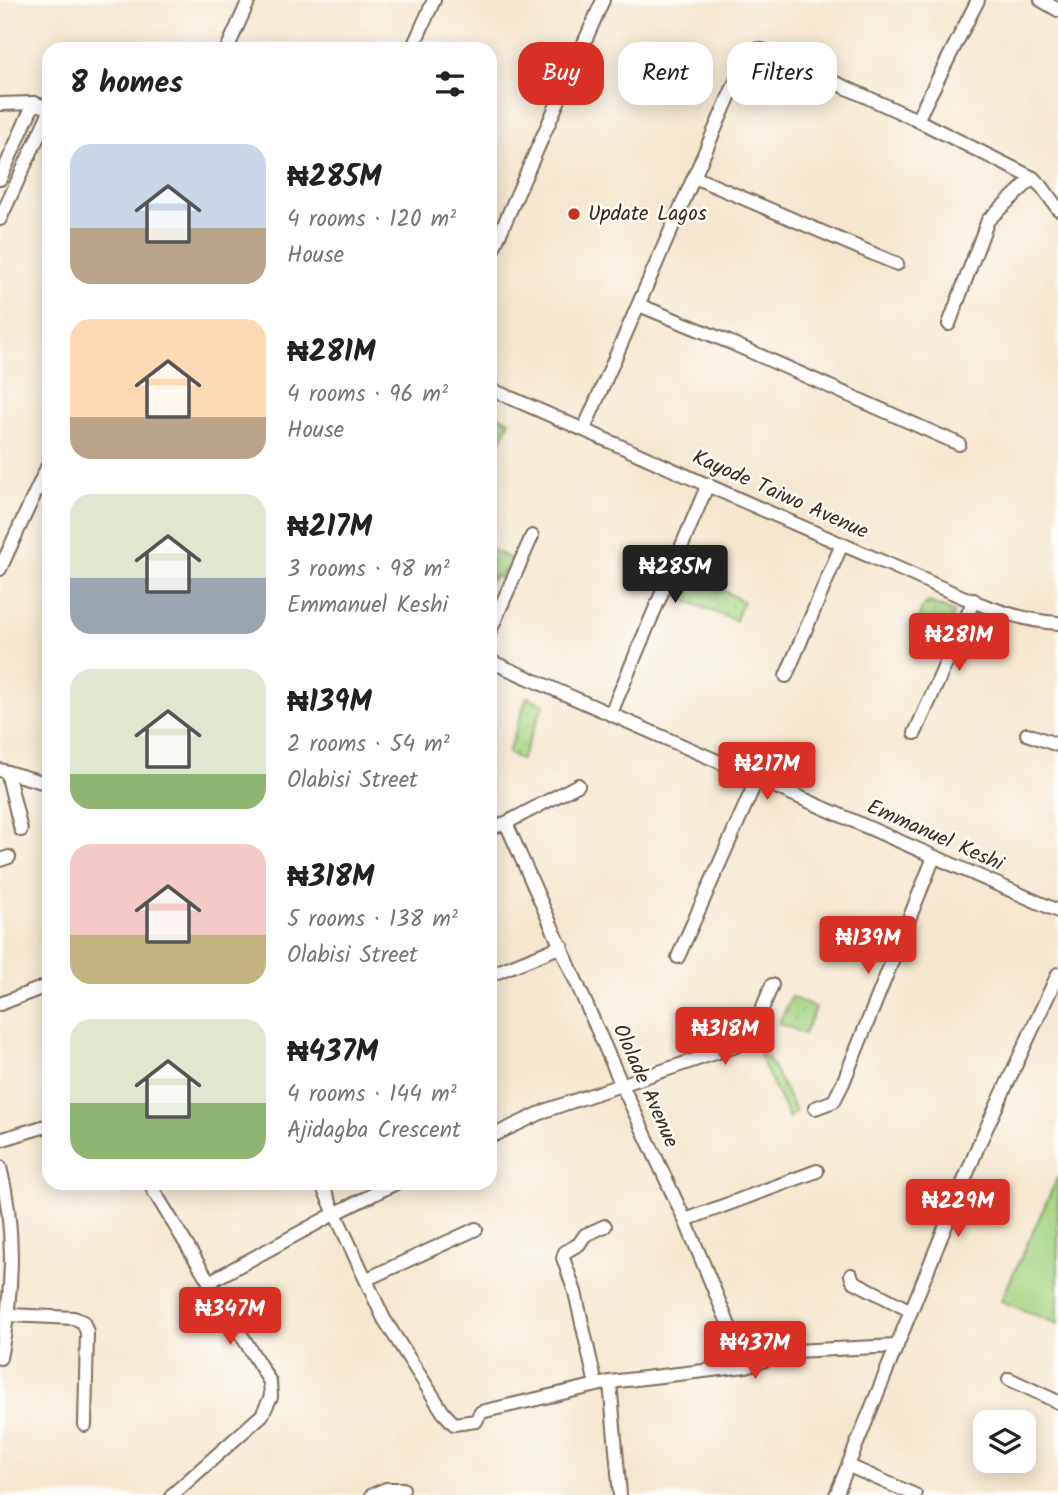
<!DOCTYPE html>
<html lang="en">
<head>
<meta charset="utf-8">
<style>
  :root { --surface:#fff; --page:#f2f2f2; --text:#222; --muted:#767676; --accent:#d93025 }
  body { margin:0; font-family:Kalam,sans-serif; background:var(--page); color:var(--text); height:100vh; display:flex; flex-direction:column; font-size:26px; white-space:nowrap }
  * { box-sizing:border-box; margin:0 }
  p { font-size:23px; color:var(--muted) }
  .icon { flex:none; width:38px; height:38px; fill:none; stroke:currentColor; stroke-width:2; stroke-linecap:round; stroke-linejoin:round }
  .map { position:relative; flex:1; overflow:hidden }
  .details { position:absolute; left:42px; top:42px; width:455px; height:1148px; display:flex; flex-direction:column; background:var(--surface); border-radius:21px; box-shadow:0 4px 18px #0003 }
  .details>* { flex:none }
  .hud { position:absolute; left:518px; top:42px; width:434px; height:63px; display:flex; gap:14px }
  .buttons { position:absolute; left:973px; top:1410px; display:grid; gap:14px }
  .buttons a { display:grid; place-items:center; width:63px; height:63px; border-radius:14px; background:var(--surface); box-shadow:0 4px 18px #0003; font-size:35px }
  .price { position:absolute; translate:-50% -60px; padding:0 16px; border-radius:7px; background:var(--accent); color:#fff; font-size:23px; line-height:46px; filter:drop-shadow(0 2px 4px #0008) }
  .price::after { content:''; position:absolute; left:50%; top:42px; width:21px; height:16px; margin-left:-10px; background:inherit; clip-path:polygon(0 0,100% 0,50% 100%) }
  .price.on { background:#222; color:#fff }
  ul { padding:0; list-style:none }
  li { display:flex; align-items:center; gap:21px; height:175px; padding:0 28px }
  li span { display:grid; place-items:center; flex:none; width:196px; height:140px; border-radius:21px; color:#555 }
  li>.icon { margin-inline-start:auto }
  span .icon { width:84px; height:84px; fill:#fffc; stroke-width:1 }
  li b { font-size:30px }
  h2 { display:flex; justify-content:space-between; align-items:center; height:84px; padding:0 28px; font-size:30px }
  .chip { padding:0 24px; border-radius:21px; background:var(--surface); box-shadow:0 4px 18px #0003; font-size:24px; line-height:63px }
  .chip.on { background:var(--accent); color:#fff }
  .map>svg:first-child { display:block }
  .grass { fill:url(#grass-dots); stroke:#708050; stroke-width:2 }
  .green { fill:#a6d582; stroke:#708050; stroke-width:2 }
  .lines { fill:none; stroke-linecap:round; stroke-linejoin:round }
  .minor-casing { stroke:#7c6c5c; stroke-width:16 }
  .minor { stroke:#fff; stroke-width:12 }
  .poi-dot { fill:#c8321e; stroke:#fdfcf7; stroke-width:2.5 }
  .labels { text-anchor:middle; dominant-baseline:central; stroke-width:5; stroke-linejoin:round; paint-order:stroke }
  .poi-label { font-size:21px; fill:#3b2a1e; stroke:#fdfcf7; text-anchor:start }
  .street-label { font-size:21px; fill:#3b2a1e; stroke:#fdfcf7 }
</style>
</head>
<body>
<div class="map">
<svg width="1058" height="1495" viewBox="0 0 1058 1495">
  <defs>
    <pattern id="grass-dots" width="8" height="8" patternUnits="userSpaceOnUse" patternTransform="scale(1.75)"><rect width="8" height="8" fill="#a6d582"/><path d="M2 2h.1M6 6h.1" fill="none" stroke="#90b770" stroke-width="1.8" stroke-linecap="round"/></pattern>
  </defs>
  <rect width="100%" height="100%" fill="#fdfcf7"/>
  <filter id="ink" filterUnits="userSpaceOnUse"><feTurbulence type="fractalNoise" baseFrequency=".0143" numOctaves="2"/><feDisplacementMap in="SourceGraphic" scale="14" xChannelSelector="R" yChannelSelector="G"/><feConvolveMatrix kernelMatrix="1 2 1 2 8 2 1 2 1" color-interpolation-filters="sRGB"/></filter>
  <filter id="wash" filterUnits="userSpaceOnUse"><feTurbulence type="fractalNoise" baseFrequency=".00686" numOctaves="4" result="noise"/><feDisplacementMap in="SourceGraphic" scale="28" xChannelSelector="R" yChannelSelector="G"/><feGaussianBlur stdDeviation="1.57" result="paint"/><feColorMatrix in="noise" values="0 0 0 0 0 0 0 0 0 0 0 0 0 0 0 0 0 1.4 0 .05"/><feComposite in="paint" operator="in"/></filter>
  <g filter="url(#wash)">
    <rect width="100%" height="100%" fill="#f5e6cf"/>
    <g class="grass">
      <path d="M496,415L510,421L494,455L490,453V429Z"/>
      <path d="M490,549L516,561L511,567H506L501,578L495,576L491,581Z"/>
      <path d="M689,572L743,601L736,621L680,598Z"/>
      <path d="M929,602L954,612L941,644L913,632L923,606Z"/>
      <path d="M527,697L544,704L521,760L508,753Z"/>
      <path d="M791,997L816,1008L804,1034L779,1023Z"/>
      <path d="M759,1055L767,1056L796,1111L789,1118Z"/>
    </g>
    <path class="green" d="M1058,1177V1324L1001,1301Z"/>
  </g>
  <g filter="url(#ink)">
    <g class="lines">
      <defs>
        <g id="minor">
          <path d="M1041,0L1058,10"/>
          <path d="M227,49L249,0"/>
          <path d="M412,49L434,0"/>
          <path d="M0,104L34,103L49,108"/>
          <path d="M917,120L978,0"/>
          <path d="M694,177L897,264"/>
          <path d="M0,179L34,103"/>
          <path d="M0,219L49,113"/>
          <path d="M490,256L603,0"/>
          <path d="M639,305L729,342L959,444"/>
          <path d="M949,324L988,220L1033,178"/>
          <path d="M490,389C623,446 755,508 888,564C940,586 1002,620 1058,623"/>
          <path d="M584,429L746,58L758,49L766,51L917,120L1033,178L1043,188L1058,209"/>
          <path d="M0,569L49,463"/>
          <path d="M490,631L532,536"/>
          <path d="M490,661L1058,911"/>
          <path d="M786,676L842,544"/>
          <path d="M611,713L708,484"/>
          <path d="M915,733L974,600"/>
          <path d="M1027,734L1058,745"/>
          <path d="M0,770L49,784"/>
          <path d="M7,772L21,830"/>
          <path d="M506,823L621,1083L685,1220L746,1366"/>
          <path d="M490,828L506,823L578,785"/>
          <path d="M0,860L9,857"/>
          <path d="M678,957L757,779"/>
          <path d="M490,975L562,946"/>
          <path d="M0,1004L49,985"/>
          <path d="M815,1108L834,1101L843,1083L934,857"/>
          <path d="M490,1137L547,1110L736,1046L755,1026L772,985"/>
          <path d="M0,1140L49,1125"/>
          <path d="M0,1167C16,1229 13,1295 0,1358"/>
          <path d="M149,1183L270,1382L271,1397L262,1415L172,1495"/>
          <path d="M321,1183L384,1319L443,1412L454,1424L476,1421L481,1412L610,1382L746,1366L794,1351L897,1346"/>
          <path d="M685,1220L817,1171"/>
          <path d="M851,1275L853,1281L911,1311"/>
          <path d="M367,1279L476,1229"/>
          <path d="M209,1282L334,1214L396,1183"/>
          <path d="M9,1315L74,1318L83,1322L87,1332L85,1425"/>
          <path d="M1009,1379L1058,1402"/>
          <path d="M610,1382L620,1495"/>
          <path d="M596,1385L575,1292L563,1258L565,1252L579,1244L585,1235L605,1226"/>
          <path d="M849,1466L915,1495"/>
          <path d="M372,1495L386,1489H403"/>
          <path d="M836,1495L979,1144L1058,974"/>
        </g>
      </defs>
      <use href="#minor" class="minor-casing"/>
      <use href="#minor" class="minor"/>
    </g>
  </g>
  <circle class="poi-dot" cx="574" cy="214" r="7"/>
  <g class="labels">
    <g class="poi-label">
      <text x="588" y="214">Update Lagos</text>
    </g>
    <g class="street-label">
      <text transform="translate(780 495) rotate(24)">Kayode Taiwo Avenue</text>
      <text transform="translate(935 836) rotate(24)">Emmanuel Keshi</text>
      <text transform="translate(645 1086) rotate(66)">Ololade Avenue</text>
    </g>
  </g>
</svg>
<div class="buttons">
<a><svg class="icon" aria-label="layers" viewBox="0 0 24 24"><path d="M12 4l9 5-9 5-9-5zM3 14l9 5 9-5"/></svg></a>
</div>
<b class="price on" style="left:675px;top:605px">₦285M</b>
<b class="price" style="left:959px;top:673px">₦281M</b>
<b class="price" style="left:767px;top:802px">₦217M</b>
<b class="price" style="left:868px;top:976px">₦139M</b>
<b class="price" style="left:725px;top:1067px">₦318M</b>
<b class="price" style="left:958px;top:1239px">₦229M</b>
<b class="price" style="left:230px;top:1347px">₦347M</b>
<b class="price" style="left:755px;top:1381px">₦437M</b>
<div class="hud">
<a class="chip on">Buy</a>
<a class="chip">Rent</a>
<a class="chip">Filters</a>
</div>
<section class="details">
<h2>8 homes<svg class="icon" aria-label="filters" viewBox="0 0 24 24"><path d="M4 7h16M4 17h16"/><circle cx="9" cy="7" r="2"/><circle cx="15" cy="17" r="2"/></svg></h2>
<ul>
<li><span style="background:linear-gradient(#c9d6e8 60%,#b9a48a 0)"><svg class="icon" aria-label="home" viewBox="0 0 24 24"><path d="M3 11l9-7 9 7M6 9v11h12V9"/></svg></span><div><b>₦285M</b><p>4 rooms · 120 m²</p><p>House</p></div></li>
<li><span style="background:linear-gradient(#ffd9b3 70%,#b9a48a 0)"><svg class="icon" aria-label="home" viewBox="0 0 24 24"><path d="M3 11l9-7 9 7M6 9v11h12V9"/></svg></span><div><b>₦281M</b><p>4 rooms · 96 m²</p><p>House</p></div></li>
<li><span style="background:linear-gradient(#dfe7d0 60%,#9aa5b1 0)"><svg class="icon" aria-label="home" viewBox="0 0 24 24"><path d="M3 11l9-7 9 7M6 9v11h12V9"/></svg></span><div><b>₦217M</b><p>3 rooms · 98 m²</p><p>Emmanuel Keshi</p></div></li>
<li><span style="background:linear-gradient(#dfe7d0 75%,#8fb573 0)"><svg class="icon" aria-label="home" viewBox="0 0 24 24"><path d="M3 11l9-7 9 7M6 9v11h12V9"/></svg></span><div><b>₦139M</b><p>2 rooms · 54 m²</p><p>Olabisi Street</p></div></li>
<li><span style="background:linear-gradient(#f6c9c9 65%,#c2b280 0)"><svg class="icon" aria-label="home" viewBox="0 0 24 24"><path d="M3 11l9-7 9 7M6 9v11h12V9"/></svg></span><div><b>₦318M</b><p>5 rooms · 138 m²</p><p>Olabisi Street</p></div></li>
<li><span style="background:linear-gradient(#dfe7d0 60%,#8fb573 0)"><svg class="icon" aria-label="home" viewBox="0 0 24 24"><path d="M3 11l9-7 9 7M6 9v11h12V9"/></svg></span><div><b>₦437M</b><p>4 rooms · 144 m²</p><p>Ajidagba Crescent</p></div></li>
</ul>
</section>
</div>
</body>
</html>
